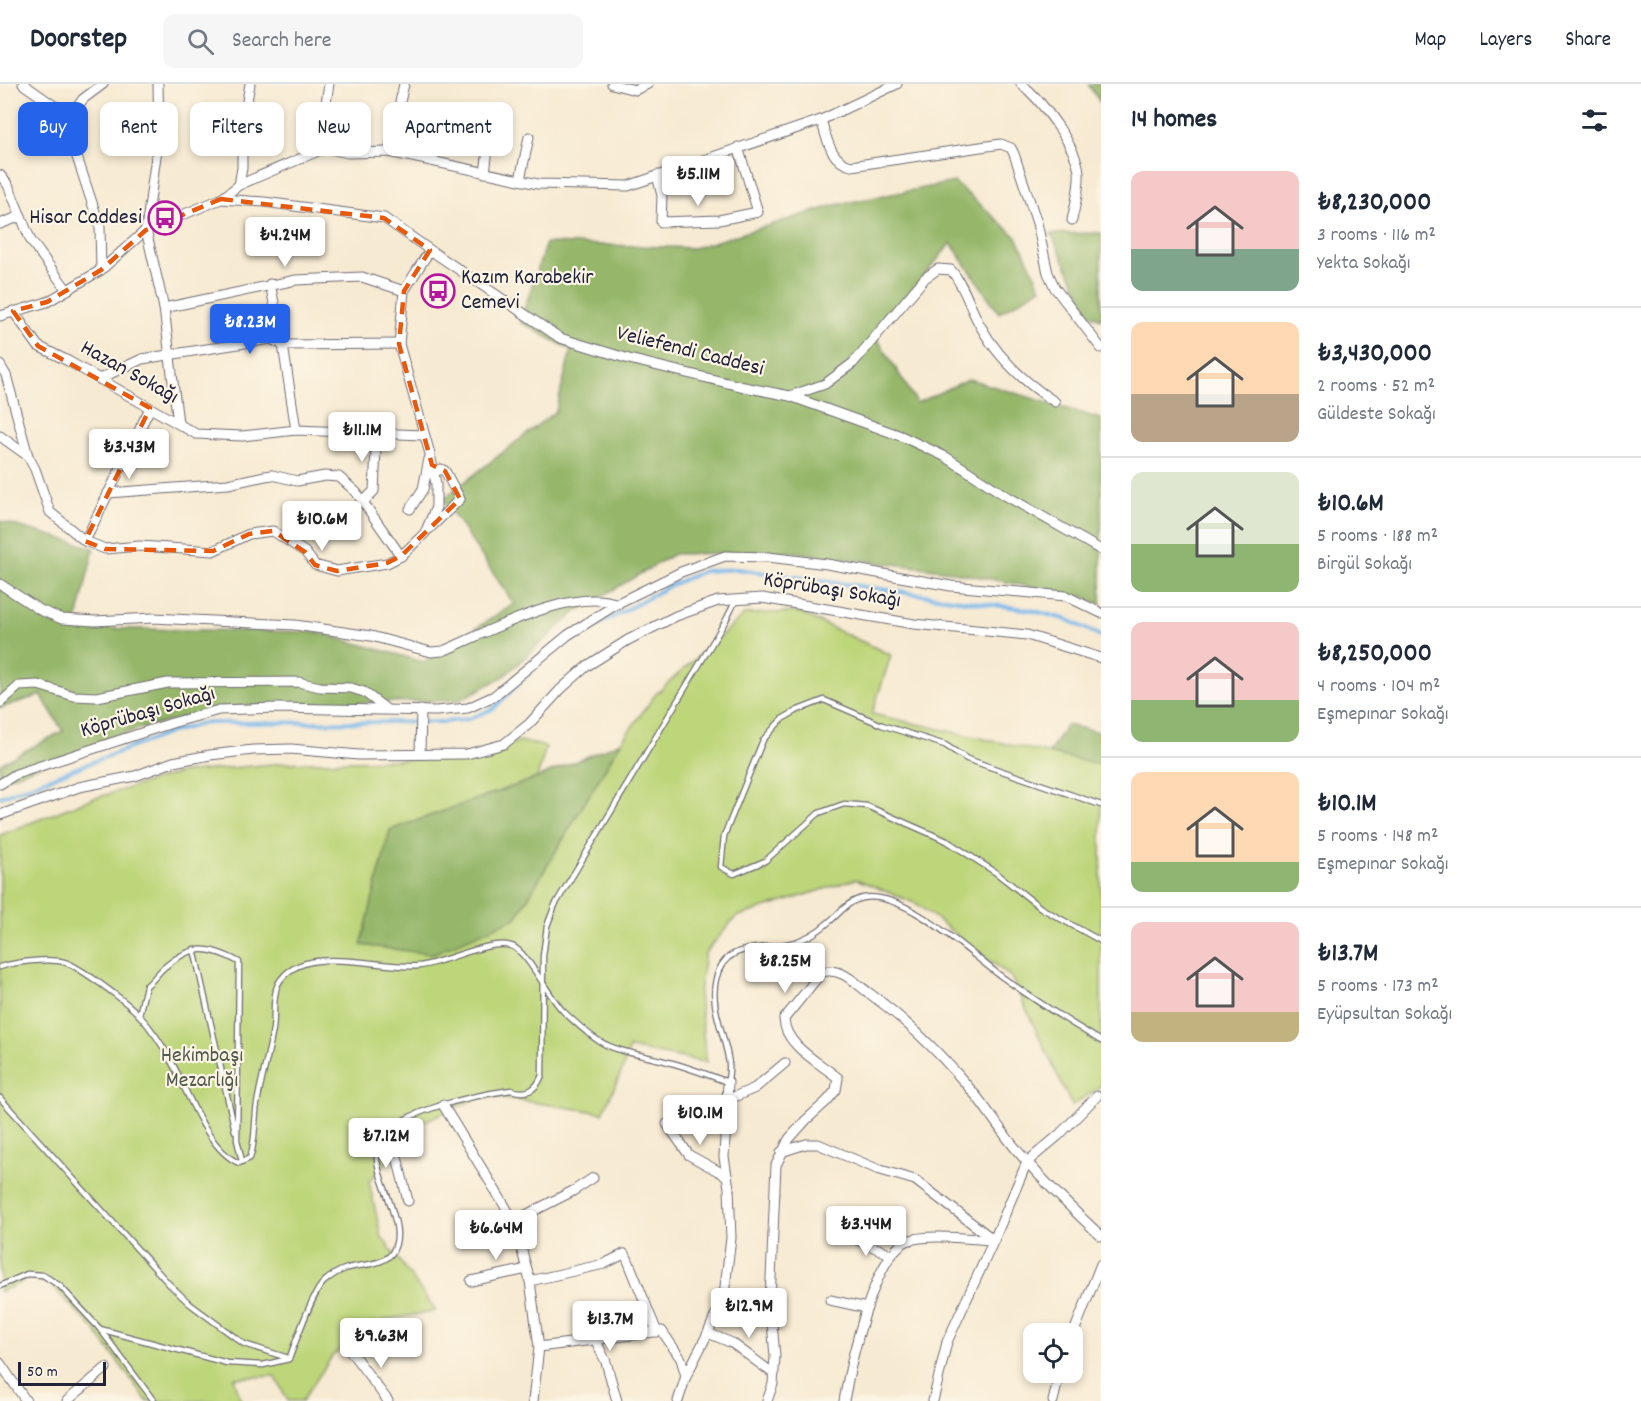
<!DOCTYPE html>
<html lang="en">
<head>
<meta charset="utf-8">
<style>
  :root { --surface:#fff; --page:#f6f6f7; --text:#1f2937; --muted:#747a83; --line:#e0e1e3; --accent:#2563eb }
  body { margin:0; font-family:Dekko,sans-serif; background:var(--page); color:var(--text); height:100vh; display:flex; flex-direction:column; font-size:22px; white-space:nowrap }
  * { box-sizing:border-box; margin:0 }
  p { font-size:20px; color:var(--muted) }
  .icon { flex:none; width:33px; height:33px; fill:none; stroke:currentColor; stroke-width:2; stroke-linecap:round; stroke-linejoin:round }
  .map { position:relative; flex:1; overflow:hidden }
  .details { display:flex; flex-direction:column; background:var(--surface); width:540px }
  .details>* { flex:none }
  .guide { position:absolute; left:18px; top:18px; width:570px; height:54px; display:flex; gap:12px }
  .controls { position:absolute; left:1023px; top:1239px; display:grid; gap:12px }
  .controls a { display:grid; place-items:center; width:60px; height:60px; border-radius:12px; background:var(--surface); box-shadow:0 3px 9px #0003; font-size:30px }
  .scale { position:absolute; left:18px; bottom:15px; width:88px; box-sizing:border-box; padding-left:6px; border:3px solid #22223b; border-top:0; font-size:16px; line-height:21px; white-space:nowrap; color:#22223b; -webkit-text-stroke:4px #fcf5e5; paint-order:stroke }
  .price { position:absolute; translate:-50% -51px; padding:0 14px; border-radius:6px; background:#fff; color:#222; font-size:20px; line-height:39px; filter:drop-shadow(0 2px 3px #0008) }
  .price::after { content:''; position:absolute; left:50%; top:36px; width:18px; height:14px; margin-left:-9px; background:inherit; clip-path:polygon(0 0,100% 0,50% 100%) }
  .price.active { background:var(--accent); color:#fff }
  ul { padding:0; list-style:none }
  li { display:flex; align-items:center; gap:18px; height:150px; padding:0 30px }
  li+li { border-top:2px solid var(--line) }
  li span { display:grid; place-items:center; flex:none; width:168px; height:120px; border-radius:12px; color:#555 }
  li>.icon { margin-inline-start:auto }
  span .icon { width:72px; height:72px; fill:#fffc; stroke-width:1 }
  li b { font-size:26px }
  h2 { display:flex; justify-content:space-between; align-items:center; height:72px; padding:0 30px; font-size:26px }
  .tag { padding:0 21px; border-radius:12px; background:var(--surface); box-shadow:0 3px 9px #0003; font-size:21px; line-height:54px }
  .tag.active { background:var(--accent); color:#fff }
  header { display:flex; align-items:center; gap:36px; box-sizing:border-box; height:84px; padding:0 30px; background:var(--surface); border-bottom:2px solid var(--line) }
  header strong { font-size:28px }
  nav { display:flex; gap:33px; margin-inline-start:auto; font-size:21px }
  .search { width:420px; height:54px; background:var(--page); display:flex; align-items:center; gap:15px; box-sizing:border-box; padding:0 21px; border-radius:12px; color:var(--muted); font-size:22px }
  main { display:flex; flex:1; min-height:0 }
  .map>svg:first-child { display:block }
  .green { fill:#bed67a; stroke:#707c5a; stroke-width:1.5 }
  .forest { fill:#96b76a; stroke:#5c6c52; stroke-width:1.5 }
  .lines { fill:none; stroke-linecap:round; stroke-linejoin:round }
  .stream { stroke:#77b7eb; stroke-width:4 }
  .service-casing { stroke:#6d6870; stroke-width:7 }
  .minor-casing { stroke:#6d6870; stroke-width:11 }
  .service { stroke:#fff; stroke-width:4.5 }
  .minor { stroke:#fff; stroke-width:9 }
  .marked { fill:none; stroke:#e8590c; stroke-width:4.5; stroke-dasharray:12 8; stroke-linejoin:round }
  .labels { text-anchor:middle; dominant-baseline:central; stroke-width:4.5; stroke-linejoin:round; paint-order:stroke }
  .poi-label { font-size:22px; fill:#22223b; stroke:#fcf5e5; text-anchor:end }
  .street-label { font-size:22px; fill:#22223b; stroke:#fcf5e5 }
  .park-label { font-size:22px; fill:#51584e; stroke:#fcf5e5 }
</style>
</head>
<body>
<header>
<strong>Doorstep</strong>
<div class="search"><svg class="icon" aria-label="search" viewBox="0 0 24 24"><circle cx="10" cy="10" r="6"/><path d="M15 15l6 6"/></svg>Search here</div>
<nav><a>Map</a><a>Layers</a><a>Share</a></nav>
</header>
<main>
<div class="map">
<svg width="1101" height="1317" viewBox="0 0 1101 1317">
  <rect width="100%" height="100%" fill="#fcf5e5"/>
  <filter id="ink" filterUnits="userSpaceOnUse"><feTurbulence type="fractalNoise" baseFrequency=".0167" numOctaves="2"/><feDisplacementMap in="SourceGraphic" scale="12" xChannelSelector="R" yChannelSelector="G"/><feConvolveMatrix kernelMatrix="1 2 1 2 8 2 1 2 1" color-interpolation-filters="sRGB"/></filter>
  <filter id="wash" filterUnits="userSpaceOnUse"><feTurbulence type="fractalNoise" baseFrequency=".008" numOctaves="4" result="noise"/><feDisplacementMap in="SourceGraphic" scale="24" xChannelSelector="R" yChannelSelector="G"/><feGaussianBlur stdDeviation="1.35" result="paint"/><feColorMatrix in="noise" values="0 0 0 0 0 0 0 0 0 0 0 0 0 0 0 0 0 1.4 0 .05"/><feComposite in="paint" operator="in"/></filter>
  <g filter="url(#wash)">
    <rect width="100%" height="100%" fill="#f7ead2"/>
    <path class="green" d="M798,528L891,571L872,630L1101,681V1002L1072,1022L1011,893L917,820L856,795L736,833L705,869L699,910L706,978L629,964L623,984L603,1029L499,1013L477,1014L425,1037L369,1097L381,1152L436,1227L385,1236L333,1271L302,1317H288L275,1292L234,1294L241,1317H147L94,1245L49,1199L29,1194L0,1208V751L88,716L180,689L284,679L459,674L494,667L520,657L546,663L537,694L390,746L516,834L621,658L655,611L745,530Z"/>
    <g class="forest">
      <path d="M1088,0H1101V20Z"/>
      <path d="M954,98L1017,153L1041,204L999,229L951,159L875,251L917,319L969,295L1101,335V521L1085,513L943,486L791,468L674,470L577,527L503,593L460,616L225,623L134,646L0,697V680L63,647L41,611L0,624V546L2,545L0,540V437L94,464L75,544L316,548L424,578L514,520L443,415L556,327L571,266L520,238L546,159L694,164L836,121Z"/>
      <path d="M1101,149V235L1090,230L1051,150Z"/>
      <path d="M1066,641L1101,648V681L1049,669Z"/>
      <path d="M621,658L516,834L432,870L361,861L390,746L537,694Z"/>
    </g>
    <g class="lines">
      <g class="stream">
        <path d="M561,562L669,502L704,487L737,485L1031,526L1068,536L1101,552"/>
        <path d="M0,713L172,648L204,639L445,638L468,635L493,625L532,586"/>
      </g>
    </g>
  </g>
  <g filter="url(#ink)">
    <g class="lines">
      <defs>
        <g id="service">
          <path d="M1101,721L967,675L945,661L882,641L824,616L798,626L782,635L763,656L724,752L721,783L734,790L765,777L819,729L844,720L867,722L947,757L995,788L1041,824L1101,857"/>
          <path d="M194,865L235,1047"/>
          <path d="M0,883C15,878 48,874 64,878C79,882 128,919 139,931C151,944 163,962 171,977C187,1005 207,1066 239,1079L250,1074C256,1056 254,1038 257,1020C261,995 269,970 273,945C275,932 272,912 278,900C302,857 380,886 419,882C444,879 490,855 511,862C527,866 549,914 564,928C575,938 586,949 599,957C619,969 645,971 668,978C688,983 708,991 728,998C728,992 730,986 729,980C726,952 709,924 716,895C725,858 757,867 787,860C803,857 818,848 830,837C841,828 848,817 863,814C904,806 967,867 998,890C1031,914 1066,936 1101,957"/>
          <path d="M139,931L146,902C154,896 158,888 166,882C192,860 210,862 239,878L237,1056L242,1077"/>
          <path d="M0,1014L169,1200L190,1220L244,1260L288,1274"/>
          <path d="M0,1202L27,1190L43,1191L60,1202L100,1245L227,1279L263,1281L289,1275C296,1258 313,1206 325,1197C331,1192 339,1187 345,1185C359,1180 383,1182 392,1169C400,1156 397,1142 393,1129C388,1108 374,1085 377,1063C382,1029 482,1010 511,1006C527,1011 536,1007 542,991L543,872L547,842L555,821L726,536L736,516"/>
          <path d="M100,1245L154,1317"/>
        </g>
        <g id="minor">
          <path d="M23,0L70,33"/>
          <path d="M158,0L159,50L146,146L164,224L178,339"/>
          <path d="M612,0L635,6L648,0"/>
          <path d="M1021,0C1041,15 1078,65 1079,89C1080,104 1075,121 1072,136"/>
          <path d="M821,36C827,54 830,77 851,82L1001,60L1011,64L1014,70L1037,139L1048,189L1055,204L1101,264"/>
          <path d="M325,64L323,38L329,0"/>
          <path d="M389,68L404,0"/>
          <path d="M485,89L492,33"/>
          <path d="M0,91L8,101L31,157L67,206"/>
          <path d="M657,91L662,112L661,138L719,136L758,128L738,63"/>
          <path d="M520,96L529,53"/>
          <path d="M239,101L242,84V45L250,0"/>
          <path d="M0,140L21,132"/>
          <path d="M430,166L560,254L629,275L744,303L790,312L825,300L853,279L925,194L938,185L951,186C965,202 970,225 981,243C999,275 1024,298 1055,318"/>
          <path d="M101,186L100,143L73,61L70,33L83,15L103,0"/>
          <path d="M270,200L283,261L296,346"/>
          <path d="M164,224L296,196L362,193L404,207"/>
          <path d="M13,227L38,262L68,277L196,350L242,352L296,346L423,351"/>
          <path d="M0,232L47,218L101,186L146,146L221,115L239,101L325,64L348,69L389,68L538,100L628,102L821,36L897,0"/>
          <path d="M0,281L6,291L28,372L35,385L50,428L85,457L105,465L140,462L213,467L249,450L273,447L305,468L315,481L337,487L387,479L401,472L425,449L436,423V400L430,370L399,260L404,207L430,166L384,134L264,118L221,115"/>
          <path d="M99,295L142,275L271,255L283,261L399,260"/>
          <path d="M790,312L901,352L946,373L1003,410L1101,466"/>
          <path d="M0,352L28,372"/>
          <path d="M108,409L228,400L265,392L272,391L297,397L325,392L339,393L356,408L401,472"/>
          <path d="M363,418L374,407L376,365L379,349"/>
          <path d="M410,425L423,405L429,375"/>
          <path d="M429,445L460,415L445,387L441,385L434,388"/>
          <path d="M85,457L150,324"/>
          <path d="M0,500L40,526L62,535L95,537L153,534L295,541L371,552L431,568L443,567C486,549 571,502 618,520"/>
          <path d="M0,619L19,602L38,601L74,612L97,613L168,599L298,598L320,603L351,604L364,608L386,625"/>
          <path d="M420,670L421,626"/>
          <path d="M0,700L16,690L172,639L219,626L277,624L436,627L468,624L494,612L568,551L620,518L681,488L725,472L768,473L827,480L951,502L1066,512L1101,529"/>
          <path d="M0,731L79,703L135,692L173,678L210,671L253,666L291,665L359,671L467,670L504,660L529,640L561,605L587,582L628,556L676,532L718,517L762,514L914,540L1027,551L1101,574"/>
          <path d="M727,1016L755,1004L785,979"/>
          <path d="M443,1021L514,1137L530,1197L539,1263"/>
          <path d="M667,1040L689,1071L727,1092"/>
          <path d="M387,1045L394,1061L408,1117"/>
          <path d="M781,1068L806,1060H818L877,1085L915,1096L994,1156L947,1258L933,1317"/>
          <path d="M514,1137L573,1107L593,1094"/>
          <path d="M848,1152L892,1171"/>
          <path d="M471,1197L527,1185"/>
          <path d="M530,1197L604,1180L624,1170L627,1174L657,1248"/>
          <path d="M830,1216L867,1224"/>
          <path d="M708,1249L732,1259L774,1290"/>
          <path d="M1072,1253L1101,1180"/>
          <path d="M596,1257L606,1278L617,1317"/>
          <path d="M352,1269L388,1317"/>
          <path d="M0,1279L26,1317"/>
          <path d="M686,1292L708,1249L724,1211L731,1154L729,1104L724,1073L728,998"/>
          <path d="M67,1317L106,1284"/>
          <path d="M533,1317L539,1263L662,1247L681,1275L686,1292L678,1317"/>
          <path d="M767,1317L773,1300L775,1272L770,1217L776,1081L789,1055L806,1036L827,1017L836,1006L838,994C819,978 785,962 784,935L822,888C841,883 854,898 869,909C909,938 945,974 977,1013C992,1032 1005,1053 1021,1071C1046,1100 1073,1126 1101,1152"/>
          <path d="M844,1317C850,1282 873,1172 907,1157C926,1149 973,1155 994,1156L1027,1078L1059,1051L1097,1012"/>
          <path d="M1053,1317L1060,1288"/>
        </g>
      </defs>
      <use href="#service" class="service-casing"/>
      <use href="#minor" class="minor-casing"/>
      <use href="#service" class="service"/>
      <use href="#minor" class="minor"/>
    </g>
  </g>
  <path class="marked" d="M221,115L384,134L430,166L404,207L399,260L432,381L445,387L460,415L401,472L387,479L337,487L315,481L305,468L273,447L249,450L213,467L105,465L85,457L150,324L38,262L13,227L47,218L101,186L146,146Z"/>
  <defs>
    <symbol id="bus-ring" viewBox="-11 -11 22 22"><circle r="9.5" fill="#fcf5e5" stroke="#b5179e" stroke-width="1.5"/><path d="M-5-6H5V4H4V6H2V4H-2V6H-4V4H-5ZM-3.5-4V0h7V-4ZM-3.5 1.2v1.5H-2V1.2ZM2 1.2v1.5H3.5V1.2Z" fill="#b5179e"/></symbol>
  </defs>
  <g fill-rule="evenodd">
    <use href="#bus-ring" x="146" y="115" width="38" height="38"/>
    <use href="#bus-ring" x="419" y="188" width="38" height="38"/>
  </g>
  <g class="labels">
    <g class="poi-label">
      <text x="142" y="134">Hisar Caddesi</text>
      <text x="461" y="194" text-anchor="start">Kazım Karabekir<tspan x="461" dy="25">Cemevi</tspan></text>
    </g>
    <g class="street-label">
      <text transform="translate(690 268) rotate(14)">Veliefendi Caddesi</text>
      <text transform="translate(129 289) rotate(29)">Hazan Sokağı</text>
      <text transform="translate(832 507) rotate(9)">Köprübaşı Sokağı</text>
      <text transform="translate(148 629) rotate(-16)">Köprübaşı Sokağı</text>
    </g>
    <g class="park-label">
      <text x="202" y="972">Hekimbaşı<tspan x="202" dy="25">Mezarlığı</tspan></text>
    </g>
  </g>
</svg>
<div class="controls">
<a><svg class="icon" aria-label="locate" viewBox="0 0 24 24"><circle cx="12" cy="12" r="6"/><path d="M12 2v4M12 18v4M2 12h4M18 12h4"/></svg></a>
</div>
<div class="scale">50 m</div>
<b class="price" style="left:698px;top:123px">₺5.11M</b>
<b class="price" style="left:285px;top:184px">₺4.24M</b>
<b class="price active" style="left:250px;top:271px">₺8.23M</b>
<b class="price" style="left:362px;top:379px">₺11.1M</b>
<b class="price" style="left:129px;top:396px">₺3.43M</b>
<b class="price" style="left:322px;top:468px">₺10.6M</b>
<b class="price" style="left:785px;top:910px">₺8.25M</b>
<b class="price" style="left:700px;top:1062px">₺10.1M</b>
<b class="price" style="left:386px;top:1085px">₺7.12M</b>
<b class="price" style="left:866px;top:1173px">₺3.44M</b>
<b class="price" style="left:496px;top:1177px">₺6.64M</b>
<b class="price" style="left:749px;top:1255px">₺12.9M</b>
<b class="price" style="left:610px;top:1268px">₺13.7M</b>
<b class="price" style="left:381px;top:1285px">₺9.63M</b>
<div class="guide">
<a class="tag active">Buy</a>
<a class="tag">Rent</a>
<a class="tag">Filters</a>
<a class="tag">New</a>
<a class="tag">Apartment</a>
</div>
</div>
<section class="details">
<h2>14 homes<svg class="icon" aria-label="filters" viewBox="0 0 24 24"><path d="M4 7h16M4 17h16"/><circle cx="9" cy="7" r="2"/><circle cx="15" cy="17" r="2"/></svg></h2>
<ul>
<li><span style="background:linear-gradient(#f6c9c9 65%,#7fa58c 0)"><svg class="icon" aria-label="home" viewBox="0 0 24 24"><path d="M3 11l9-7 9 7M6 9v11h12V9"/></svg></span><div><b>₺8,230,000</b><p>3 rooms · 116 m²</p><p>Yekta Sokağı</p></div></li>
<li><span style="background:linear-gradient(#ffd9b3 60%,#b9a48a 0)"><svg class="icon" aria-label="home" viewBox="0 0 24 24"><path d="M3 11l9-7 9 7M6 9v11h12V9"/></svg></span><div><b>₺3,430,000</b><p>2 rooms · 52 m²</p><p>Güldeste Sokağı</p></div></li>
<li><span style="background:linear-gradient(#dfe7d0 60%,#8fb573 0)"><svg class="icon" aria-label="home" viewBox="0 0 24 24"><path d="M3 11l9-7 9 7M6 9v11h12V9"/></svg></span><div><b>₺10.6M</b><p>5 rooms · 188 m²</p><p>Birgül Sokağı</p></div></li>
<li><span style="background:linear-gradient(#f6c9c9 65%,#8fb573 0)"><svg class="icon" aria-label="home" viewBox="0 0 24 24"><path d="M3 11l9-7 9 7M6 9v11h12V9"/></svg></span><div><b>₺8,250,000</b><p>4 rooms · 104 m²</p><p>Eşmepınar Sokağı</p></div></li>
<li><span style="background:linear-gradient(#ffd9b3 75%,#8fb573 0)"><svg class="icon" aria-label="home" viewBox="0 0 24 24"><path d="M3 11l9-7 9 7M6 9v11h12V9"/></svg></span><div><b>₺10.1M</b><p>5 rooms · 148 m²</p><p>Eşmepınar Sokağı</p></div></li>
<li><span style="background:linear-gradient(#f6c9c9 75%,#c2b280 0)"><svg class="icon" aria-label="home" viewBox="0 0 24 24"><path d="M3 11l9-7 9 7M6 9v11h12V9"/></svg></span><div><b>₺13.7M</b><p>5 rooms · 173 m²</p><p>Eyüpsultan Sokağı</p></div></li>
</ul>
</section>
</main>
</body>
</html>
